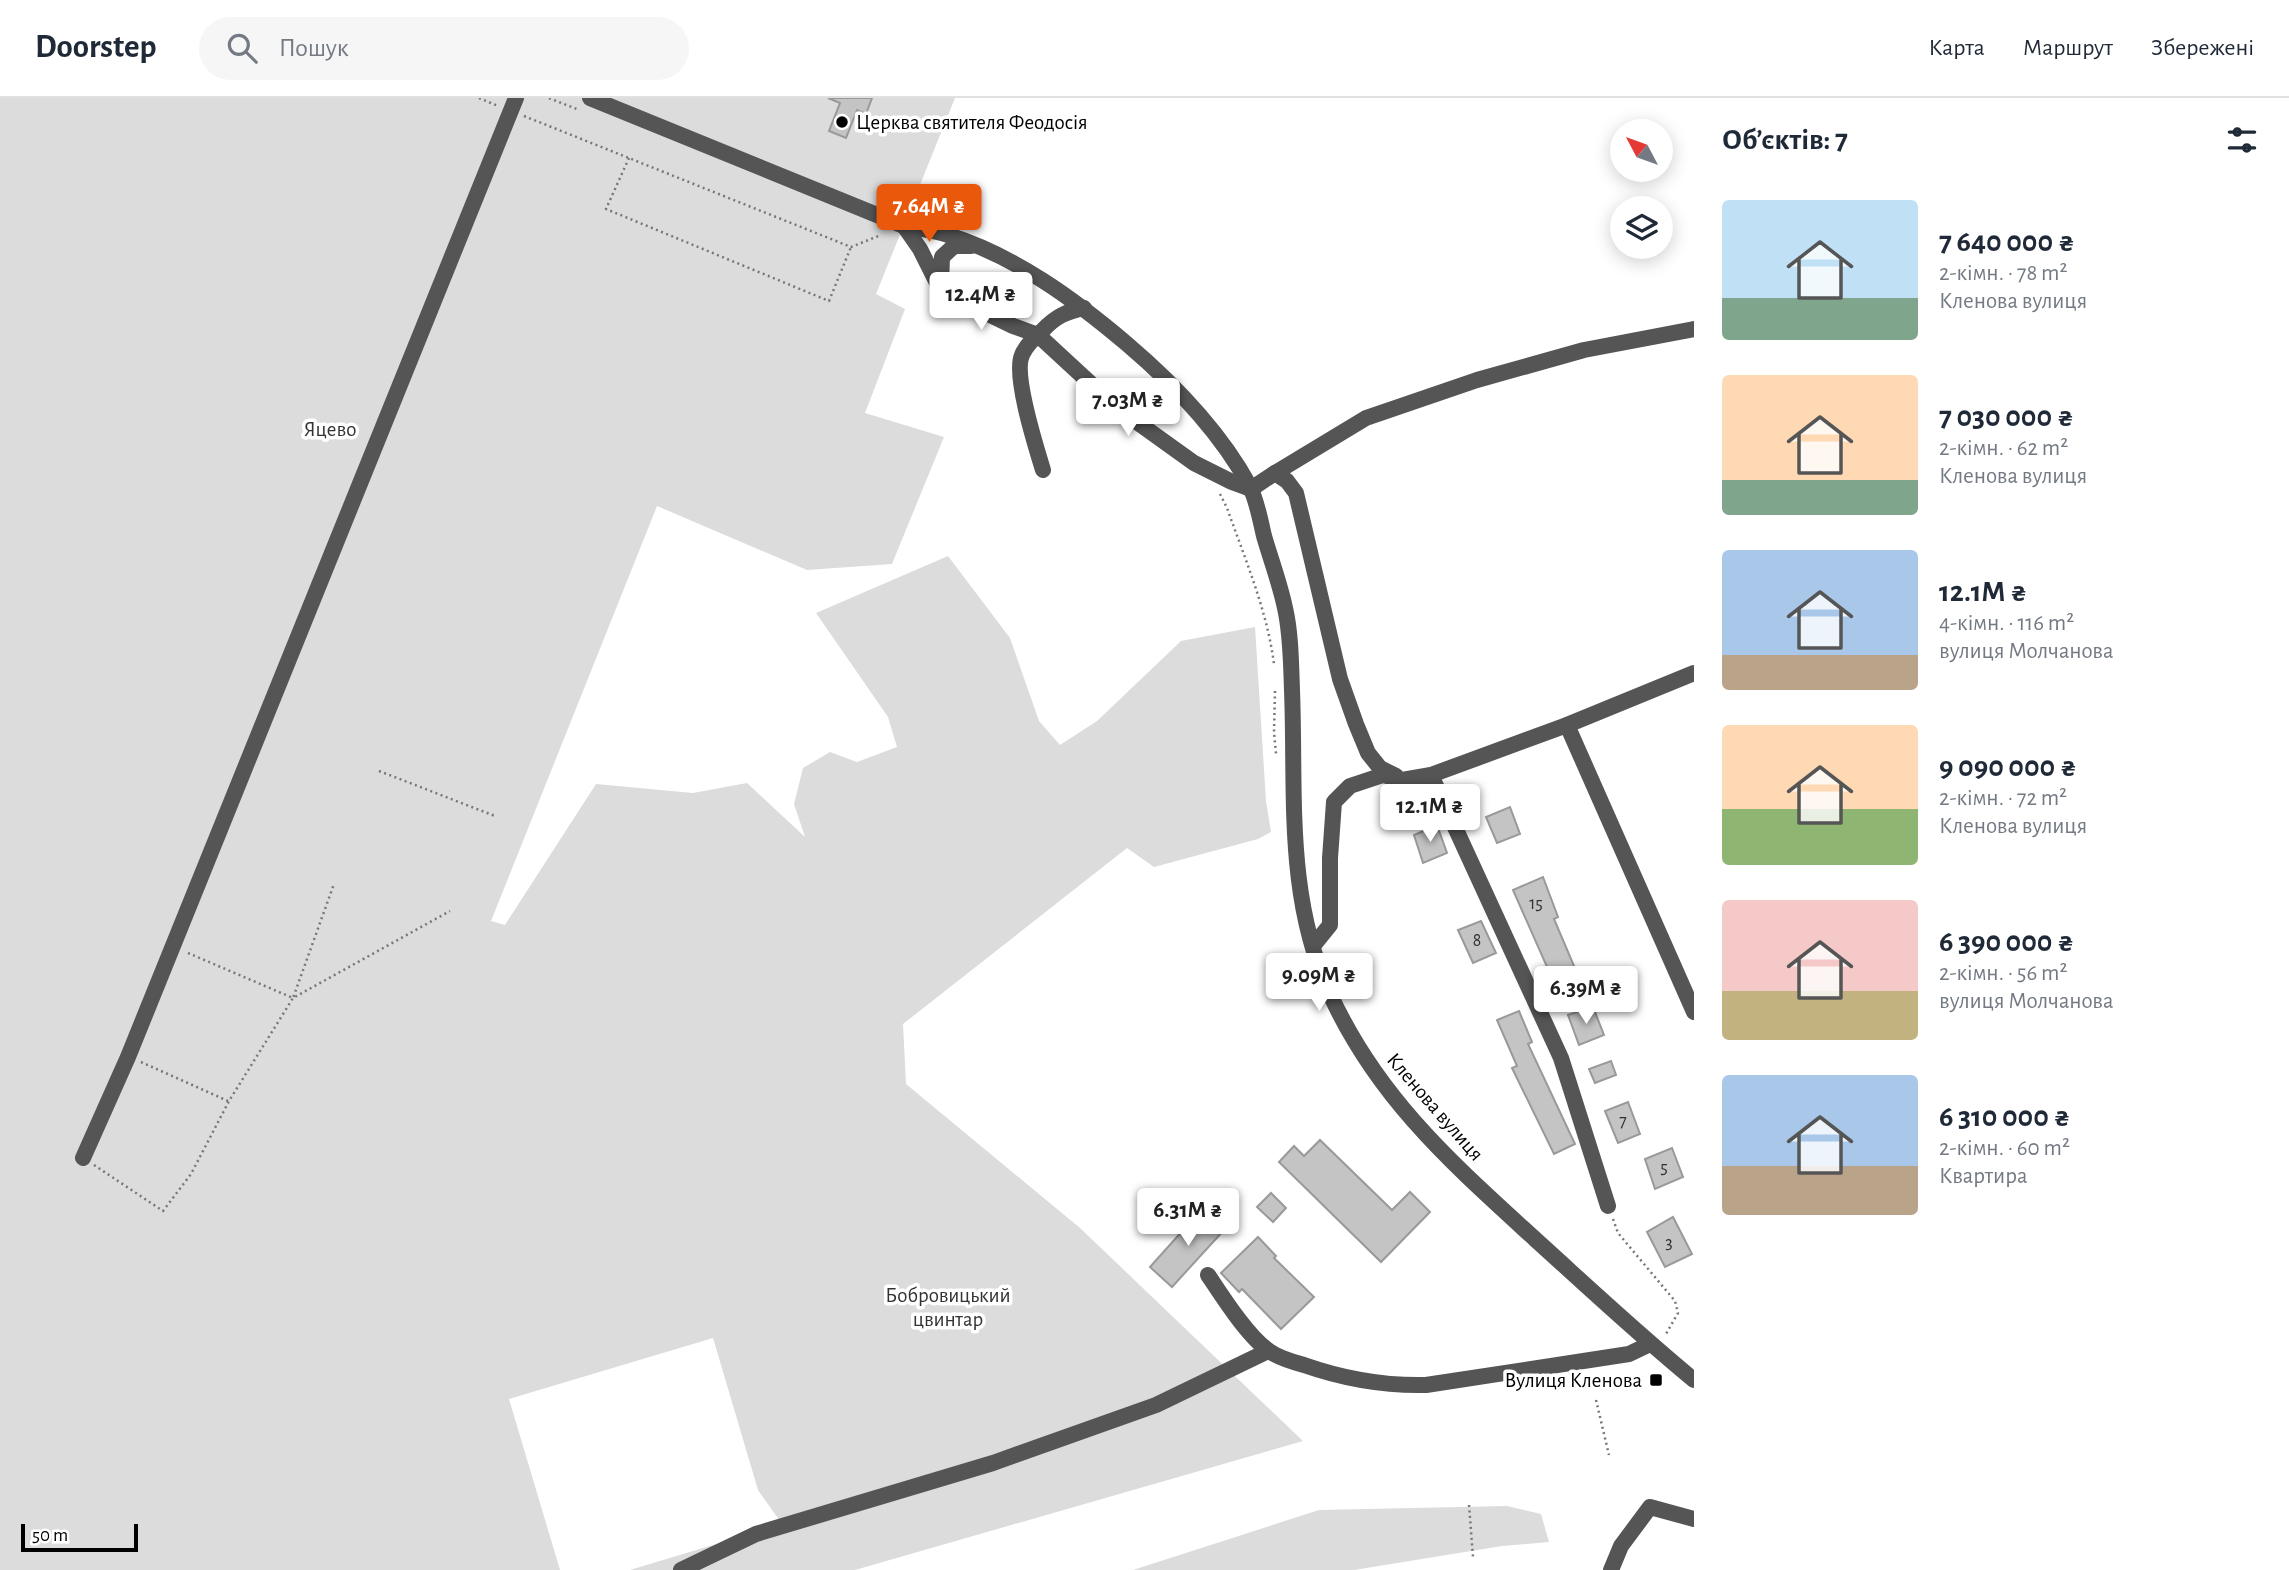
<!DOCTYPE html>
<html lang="uk">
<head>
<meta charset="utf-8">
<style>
  :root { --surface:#fff; --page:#f6f6f7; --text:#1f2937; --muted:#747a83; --line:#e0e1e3; --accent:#ea580c }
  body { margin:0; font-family:"Alegreya Sans",sans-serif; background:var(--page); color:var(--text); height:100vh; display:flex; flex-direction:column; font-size:26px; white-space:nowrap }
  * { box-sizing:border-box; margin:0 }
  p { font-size:23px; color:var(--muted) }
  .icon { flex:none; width:38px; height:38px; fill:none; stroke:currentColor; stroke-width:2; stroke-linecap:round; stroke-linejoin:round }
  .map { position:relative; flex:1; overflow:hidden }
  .details { display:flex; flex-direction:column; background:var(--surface); width:595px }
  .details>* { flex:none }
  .needle { width:46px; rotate:311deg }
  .buttons { position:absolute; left:1610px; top:21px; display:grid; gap:14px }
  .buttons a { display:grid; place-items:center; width:63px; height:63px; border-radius:50%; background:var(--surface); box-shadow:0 4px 18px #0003; font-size:35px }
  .scale { position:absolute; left:21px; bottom:18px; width:117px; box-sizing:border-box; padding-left:7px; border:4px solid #000; border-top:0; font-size:19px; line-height:24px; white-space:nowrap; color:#000; -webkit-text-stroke:5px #fff; paint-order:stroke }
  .price { position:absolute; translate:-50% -60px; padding:0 16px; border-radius:7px; background:#fff; color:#222; font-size:23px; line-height:46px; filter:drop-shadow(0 2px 4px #0008) }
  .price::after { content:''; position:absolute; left:50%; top:42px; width:21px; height:16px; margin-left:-10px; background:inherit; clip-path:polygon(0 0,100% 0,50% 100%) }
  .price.active { background:var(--accent); color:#fff }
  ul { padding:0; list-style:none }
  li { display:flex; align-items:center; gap:21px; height:175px; padding:0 28px }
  li span { display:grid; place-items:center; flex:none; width:196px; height:140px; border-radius:7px; color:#555 }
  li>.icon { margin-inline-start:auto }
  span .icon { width:84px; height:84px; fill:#fffc; stroke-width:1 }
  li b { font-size:30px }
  h2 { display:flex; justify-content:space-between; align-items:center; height:84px; padding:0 28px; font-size:30px }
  header { display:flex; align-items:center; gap:42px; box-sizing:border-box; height:98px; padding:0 35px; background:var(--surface); border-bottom:2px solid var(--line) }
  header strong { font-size:33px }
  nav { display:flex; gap:38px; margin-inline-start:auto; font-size:24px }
  .search { width:490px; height:63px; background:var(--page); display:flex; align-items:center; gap:18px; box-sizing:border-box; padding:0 24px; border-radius:38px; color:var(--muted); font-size:26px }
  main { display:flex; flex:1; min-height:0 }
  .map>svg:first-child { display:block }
  .green { fill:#dcdcdc }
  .building { fill:#c4c4c4; stroke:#999; stroke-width:2 }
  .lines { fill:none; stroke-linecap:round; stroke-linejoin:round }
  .path { stroke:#777; stroke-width:2.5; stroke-dasharray:2 3.5; stroke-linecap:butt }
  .minor { stroke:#555; stroke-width:16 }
  .poi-dot { fill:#000; stroke:#fff; stroke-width:2.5 }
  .labels { text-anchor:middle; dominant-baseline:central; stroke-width:7; stroke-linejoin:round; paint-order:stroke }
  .number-label { font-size:18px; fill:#313131 }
  .poi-label { font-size:21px; fill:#000; stroke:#fff; text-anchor:start }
  .park-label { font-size:21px; fill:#333; stroke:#fff }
  .street-label { font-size:21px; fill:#000; stroke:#fff }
</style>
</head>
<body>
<header>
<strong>Doorstep</strong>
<div class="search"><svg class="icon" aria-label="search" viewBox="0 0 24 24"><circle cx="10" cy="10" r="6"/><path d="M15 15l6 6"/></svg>Пошук</div>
<nav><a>Карта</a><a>Маршрут</a><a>Збережені</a></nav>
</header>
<main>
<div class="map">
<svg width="1694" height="1472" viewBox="0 0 1694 1472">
  <rect width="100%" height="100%" fill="#fff"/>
  <g class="green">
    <path d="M0,0H955L876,196L905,211L865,315L944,339L892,466L807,472L657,408L491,823L505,827L596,686L693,695L747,685L805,739L794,706L803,670L830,654L857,664L897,649L888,619L816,515L948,458L1010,540L1039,623L1060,647L1097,623L1181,543L1255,529L1266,703L1271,734L1258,741L1154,769L1127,750L903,926L906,986L1080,1130L1303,1343L855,1472H630L782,1426L758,1392L713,1240L509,1301L560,1472H0Z"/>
    <path d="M1507,1408L1541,1416L1549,1444L1502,1448L1354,1472H1133L1319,1412Z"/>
  </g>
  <g class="building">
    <path d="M828,0H872L866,16L857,12L846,40L829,33L840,5Z"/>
    <path d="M1510,709L1520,736L1497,745L1486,719Z"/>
    <path d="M1437,727L1447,755L1423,765L1414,737Z"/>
    <path d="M1543,779L1558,819L1554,821L1574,868L1551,878L1513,792Z"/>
    <path d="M1481,823L1496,855L1473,865L1458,832Z"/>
    <path d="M1593,909L1604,937L1579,947L1568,917Z"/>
    <path d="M1519,913L1532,944L1528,946L1575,1046L1554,1056L1512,970L1517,968L1497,922Z"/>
    <path d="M1611,963L1616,977L1595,985L1589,971Z"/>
    <path d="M1628,1004L1640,1036L1618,1045L1605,1013Z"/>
    <path d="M1320,1042L1392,1112L1410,1094L1430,1114L1381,1164L1279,1064L1294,1048L1304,1058Z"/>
    <path d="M1672,1050L1683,1079L1655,1091L1645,1061Z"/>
    <path d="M1271,1095L1286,1110L1273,1124L1257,1109Z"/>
    <path d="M1203,1110L1225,1131L1172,1189L1150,1169Z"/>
    <path d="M1673,1119L1692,1156L1665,1169L1647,1134Z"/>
    <path d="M1258,1139L1276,1158L1274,1160L1314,1199L1281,1231L1242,1191L1239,1194L1221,1175Z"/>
  </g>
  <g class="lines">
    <g class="path">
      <path d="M479,0L498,8"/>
      <path d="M549,0L579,12"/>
      <path d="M524,18L851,149L881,137"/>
      <path d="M629,60L606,111L829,203L851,149"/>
      <path d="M1220,396L1227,410C1245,461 1267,512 1274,566"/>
      <path d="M1275,593L1274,634L1276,656"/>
      <path d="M379,673L495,718"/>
      <path d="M188,855L293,900L334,786"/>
      <path d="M141,964L228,1003"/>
      <path d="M94,1067L163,1113L191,1076L229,1003L293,900L450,813"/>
      <path d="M1613,1121L1618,1135L1675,1203L1678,1215L1666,1236"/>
      <path d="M1596,1302L1609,1357"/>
      <path d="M1469,1407L1473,1459"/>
    </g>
    <g class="minor">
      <path d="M590,0L904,128C918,131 934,132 948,137C1015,158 1074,201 1127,246C1174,286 1219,332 1249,387C1257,402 1260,421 1264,438C1271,462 1280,486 1285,510C1291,536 1291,566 1292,592C1296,696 1285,798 1330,896C1378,1001 1453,1066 1536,1142C1588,1189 1639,1237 1694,1282"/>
      <path d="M904,128L920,151L941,193L1013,228L1038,237L1116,309L1194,365L1232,384L1251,391"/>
      <path d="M941,187L942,159L954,148H971"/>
      <path d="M1043,372C1036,349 1013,277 1022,257C1026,247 1035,239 1043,232C1055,219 1067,213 1084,210"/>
      <path d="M1275,375L1366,320L1477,282L1584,252L1694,231"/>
      <path d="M1251,391L1275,375L1287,383L1296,395L1340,581L1356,626L1368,655L1380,670L1396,678"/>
      <path d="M1567,627L1694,914"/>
      <path d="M1431,677L1561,960L1608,1108"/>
      <path d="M1313,848L1330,827V760L1334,704L1350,688L1383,677L1402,682L1431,677L1567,627L1694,575"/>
      <path d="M83,1060L128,959L516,0"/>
      <path d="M1208,1177C1222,1198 1248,1239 1269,1253C1279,1260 1293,1264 1304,1267C1344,1281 1384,1288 1426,1287L1629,1256L1650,1246"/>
      <path d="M681,1472L756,1436L993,1365L1156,1307L1268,1253"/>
      <path d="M1611,1472L1621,1448L1650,1409L1694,1421"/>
    </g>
  </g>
  <g class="poi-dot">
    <circle cx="842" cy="24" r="7"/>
    <rect x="1649" y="1275" width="14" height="14" rx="3.5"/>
  </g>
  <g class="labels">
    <g class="number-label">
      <text x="1536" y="806">15</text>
      <text x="1477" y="843">8</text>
      <text x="1623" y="1024">7</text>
      <text x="1664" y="1070">5</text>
      <text x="1669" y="1145">3</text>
    </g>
    <g class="poi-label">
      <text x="856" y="24">Церква святителя Феодосія</text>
      <text x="1642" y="1282" text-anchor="end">Вулиця Кленова</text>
    </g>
    <g class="park-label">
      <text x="330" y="331">Яцево</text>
      <text x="948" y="1197">Бобровицький<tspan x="948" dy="24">цвинтар</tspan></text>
    </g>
    <g class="street-label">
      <text transform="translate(1435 1009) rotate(49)">Кленова вулиця</text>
    </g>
  </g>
</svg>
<div class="buttons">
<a><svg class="needle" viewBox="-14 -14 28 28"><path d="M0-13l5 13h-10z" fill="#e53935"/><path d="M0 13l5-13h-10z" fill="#747a83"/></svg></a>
<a><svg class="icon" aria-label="layers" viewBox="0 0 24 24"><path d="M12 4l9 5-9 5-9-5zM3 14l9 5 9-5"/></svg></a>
</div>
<div class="scale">50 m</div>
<b class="price active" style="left:929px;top:146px">7.64M ₴</b>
<b class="price" style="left:981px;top:234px">12.4M ₴</b>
<b class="price" style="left:1128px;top:340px">7.03M ₴</b>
<b class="price" style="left:1430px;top:746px">12.1M ₴</b>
<b class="price" style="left:1319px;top:915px">9.09M ₴</b>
<b class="price" style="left:1586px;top:928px">6.39M ₴</b>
<b class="price" style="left:1188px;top:1150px">6.31M ₴</b>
</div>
<section class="details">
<h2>Об’єктів: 7<svg class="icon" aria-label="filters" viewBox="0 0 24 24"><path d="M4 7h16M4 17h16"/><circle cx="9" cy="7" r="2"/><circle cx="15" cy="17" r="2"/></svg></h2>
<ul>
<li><span style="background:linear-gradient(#bfe0f5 70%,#7fa58c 0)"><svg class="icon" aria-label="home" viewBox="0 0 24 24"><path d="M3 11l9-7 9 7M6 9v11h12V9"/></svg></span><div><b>7 640 000 ₴</b><p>2-кімн. · 78 m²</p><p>Кленова вулиця</p></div></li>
<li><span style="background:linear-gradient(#ffd9b3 75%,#7fa58c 0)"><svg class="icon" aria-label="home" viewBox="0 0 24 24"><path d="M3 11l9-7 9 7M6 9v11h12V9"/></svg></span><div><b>7 030 000 ₴</b><p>2-кімн. · 62 m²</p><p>Кленова вулиця</p></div></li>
<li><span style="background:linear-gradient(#a9c7e8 75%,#b9a48a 0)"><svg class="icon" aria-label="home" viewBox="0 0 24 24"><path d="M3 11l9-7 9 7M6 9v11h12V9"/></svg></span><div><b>12.1M ₴</b><p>4-кімн. · 116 m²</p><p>вулиця Молчанова</p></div></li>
<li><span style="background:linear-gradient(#ffd9b3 60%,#8fb573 0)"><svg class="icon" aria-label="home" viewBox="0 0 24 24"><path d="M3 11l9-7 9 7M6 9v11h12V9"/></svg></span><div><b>9 090 000 ₴</b><p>2-кімн. · 72 m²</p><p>Кленова вулиця</p></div></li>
<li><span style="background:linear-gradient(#f6c9c9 65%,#c2b280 0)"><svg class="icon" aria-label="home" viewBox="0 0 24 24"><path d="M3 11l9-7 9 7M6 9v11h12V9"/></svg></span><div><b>6 390 000 ₴</b><p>2-кімн. · 56 m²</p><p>вулиця Молчанова</p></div></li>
<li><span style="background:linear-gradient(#a9c7e8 65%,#b9a48a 0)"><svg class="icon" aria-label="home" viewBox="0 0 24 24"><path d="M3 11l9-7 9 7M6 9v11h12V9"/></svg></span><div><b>6 310 000 ₴</b><p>2-кімн. · 60 m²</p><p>Квартира</p></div></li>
</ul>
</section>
</main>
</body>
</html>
